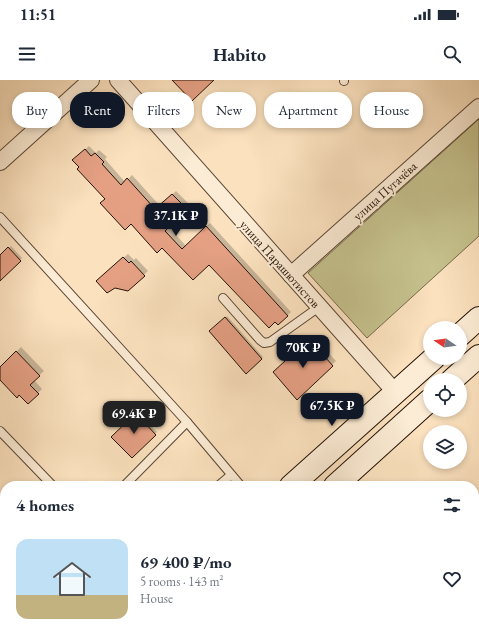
<!DOCTYPE html>
<html lang="en">
<head>
<meta charset="utf-8">
<style>
  :root { --surface:#fff; --page:#f6f6f7; --text:#1f2937; --muted:#747a83; --accent:#111827 }
  body { margin:0; font-family:"EB Garamond",serif; background:var(--page); color:var(--text); height:100vh; display:flex; flex-direction:column; font-size:15px; white-space:nowrap }
  * { box-sizing:border-box; margin:0 }
  p { font-size:13px; color:var(--muted) }
  .icon { flex:none; width:22px; height:22px; fill:none; stroke:currentColor; stroke-width:2; stroke-linecap:round; stroke-linejoin:round }
  .map { position:relative; flex:1; overflow:hidden }
  .sheet { position:absolute; left:0px; top:401px; width:479px; height:156px; display:flex; flex-direction:column; background:var(--surface); border-radius:16px 16px 0 0; box-shadow:0 2px 6px #0003 }
  .sheet>* { flex:none }
  .banner { position:absolute; left:12px; top:12px; width:455px; height:36px; display:flex; gap:8px }
  .needle { width:26px; rotate:283deg }
  .fabs { position:absolute; left:423px; top:241px; display:grid; gap:8px }
  .fabs a { display:grid; place-items:center; width:44px; height:44px; border-radius:50%; background:var(--surface); box-shadow:0 2px 6px #0003; font-size:20px }
  .price { position:absolute; translate:-50% -34px; padding:0 9px; border-radius:8px; background:var(--accent); color:#fff; font-size:13px; line-height:26px; filter:drop-shadow(0 1px 2px #0008) }
  .price::after { content:''; position:absolute; left:50%; top:24px; width:12px; height:9px; margin-left:-6px; background:inherit; clip-path:polygon(0 0,100% 0,50% 100%) }
  .price.active { background:#222; color:#fff }
  ul { padding:0; list-style:none }
  li { display:flex; align-items:center; gap:12px; height:100px; padding:0 16px }
  li span { display:grid; place-items:center; flex:none; width:112px; height:80px; border-radius:12px; color:#555 }
  li>.icon { margin-inline-start:auto }
  span .icon { width:48px; height:48px; fill:#fffc; stroke-width:1 }
  li b { font-size:17px }
  h2 { display:flex; justify-content:space-between; align-items:center; height:48px; padding:0 16px; font-size:17px }
  .pill { padding:0 14px; border-radius:16px; background:var(--surface); box-shadow:0 2px 6px #0003; font-size:14px; line-height:36px }
  .pill.active { background:var(--accent); color:#fff }
  .status { display:flex; justify-content:space-between; align-items:center; height:28px; padding:0 20px; background:var(--surface); direction:ltr }
  .status svg { height:11px; fill:currentColor }
  header { display:flex; justify-content:space-between; align-items:center; height:52px; padding:0 16px; background:var(--surface); font-size:18px; font-weight:700 }
  .map>svg:first-child { display:block }
  .green { fill:#c5c18d; stroke:#746a4a }
  .shadow { fill:#0003 }
  .building { fill:#e5a084; stroke:#241207 }
  .lines { fill:none; stroke-linecap:round; stroke-linejoin:round }
  .lane-casing { stroke:#5a4635; stroke-width:10 }
  .street-casing { stroke:#5a4635; stroke-width:18 }
  .secondary-casing { stroke:#241207; stroke-width:24 }
  .lane { stroke:#fcecd5; stroke-width:8 }
  .street { stroke:#fcecd5; stroke-width:16 }
  .secondary { stroke:#fcecd5; stroke-width:22 }
  .labels { text-anchor:middle; dominant-baseline:central; stroke-width:4; stroke-linejoin:round; paint-order:stroke }
  .street-label { font-size:13px; fill:#241207; stroke:#fcecd5 }
</style>
</head>
<body>
<div class="status"><b>11:51</b><svg viewBox="0 0 49 12"><path d="M0 12V9h3v3zM5 12V6h3v6zM10 12V3h3v9zM15 12V0h3v12zM26 1h20v11H26zM47 4h2v5h-2z"/></svg></div>
<header><svg class="icon" aria-label="menu" viewBox="0 0 24 24"><path d="M4 6h16M4 12h16M4 18h16"/></svg>Habito<svg class="icon" aria-label="search" viewBox="0 0 24 24"><circle cx="10" cy="10" r="6"/><path d="M15 15l6 6"/></svg></header>
<div class="map">
<svg width="479" height="557" viewBox="0 0 479 557">
  <rect width="100%" height="100%" fill="#fbe1be"/>
  <filter id="stains"><feTurbulence type="fractalNoise" baseFrequency=".005" numOctaves="4"/><feColorMatrix values="0 0 0 0 .2 0 0 0 0 .09 0 0 0 0 .02 0 0 0 .5 -.17"/></filter>
  <radialGradient id="worn" r=".72"><stop offset=".6" stop-color="#630" stop-opacity="0"/><stop offset="1" stop-color="#630" stop-opacity=".3"/></radialGradient>
  <path class="green" d="M479,39V156L367,258L308,193Z"/>
  <g class="shadow">
    <path d="M89,66L96,73L99,70L107,77L105,79L125,102L132,95L160,126L176,111L190,125L168,146L186,166L210,143L291,232L287,236L209,184L162,166L131,143L106,119L74,80Z"/>
    <path d="M11,166L22,178L0,199V176Z"/>
    <path d="M128,174L134,180L136,178L148,191L128,210L102,197Z"/>
    <path d="M227,236L263,277L246,293L210,251Z"/>
    <path d="M313,256L336,281L297,318L278,288Z"/>
    <path d="M21,267L44,291L34,300L42,309L28,323L0,299V288Z"/>
    <path d="M140,330L146,336L145,340L157,352L132,377L113,357Z"/>
  </g>
  <g class="building">
    <path d="M172,0H214L192,21Z"/>
    <path d="M85,69L91,76L95,73L104,82L102,84L121,105L127,98L155,129L172,114L187,129L165,151L182,169L206,146L288,236L278,245L275,242L269,248L209,185L193,200L162,168L157,173L131,144L125,150L100,123L105,119L77,89L79,87L72,80Z"/>
    <path d="M8,167L21,181L0,201V175Z"/>
    <path d="M123,177L129,183L131,181L145,196L128,211L115,208L107,213L96,201Z"/>
    <path d="M225,237L262,279L246,294L209,251Z"/>
    <path d="M309,259L333,286L297,320L273,292Z"/>
    <path d="M16,271L40,296L30,305L39,314L28,324L19,315L17,318L0,300V287Z"/>
    <path d="M138,331L145,339L144,342L156,355L132,378L111,357Z"/>
  </g>
  <g class="lines">
    <defs>
      <g id="lane">
        <path d="M344,0V1"/>
        <path d="M0,137L187,342L241,406"/>
        <path d="M223,218L260,260L264,263L270,262L319,227"/>
        <path d="M0,351L53,406"/>
        <path d="M124,406L187,342"/>
        <path d="M218,406L231,395"/>
        <path d="M234,552L237,557"/>
        <path d="M44,557L50,552"/>
      </g>
      <g id="street">
        <path d="M118,0L396,313"/>
        <path d="M0,82L91,0"/>
        <path d="M291,195L479,27"/>
        <path d="M474,536L479,541"/>
        <path d="M443,557L448,552"/>
      </g>
      <g id="secondary">
        <path d="M460,255L479,238"/>
        <path d="M452,300L479,276"/>
        <path d="M291,406L434,278"/>
        <path d="M335,406L430,320"/>
        <path d="M122,557L127,552"/>
        <path d="M165,557L171,552"/>
      </g>
    </defs>
    <use href="#lane" class="lane-casing"/>
    <use href="#street" class="street-casing"/>
    <use href="#secondary" class="secondary-casing"/>
    <use href="#lane" class="lane"/>
    <use href="#street" class="street"/>
    <use href="#secondary" class="secondary"/>
  </g>
  <g class="labels">
    <g class="street-label">
      <text transform="translate(385 111) rotate(-42)">улица Пугачёва</text>
      <text transform="translate(280 184) rotate(48)">улица Парашютистов</text>
    </g>
  </g>
  <rect width="100%" height="100%" filter="url(#stains)"/>
  <rect width="100%" height="100%" fill="url(#worn)"/>
</svg>
<div class="fabs">
<a><svg class="needle" viewBox="-14 -14 28 28"><path d="M0-13l5 13h-10z" fill="#e53935"/><path d="M0 13l5-13h-10z" fill="#747a83"/></svg></a>
<a><svg class="icon" aria-label="locate" viewBox="0 0 24 24"><circle cx="12" cy="12" r="6"/><path d="M12 2v4M12 18v4M2 12h4M18 12h4"/></svg></a>
<a><svg class="icon" aria-label="layers" viewBox="0 0 24 24"><path d="M12 4l9 5-9 5-9-5zM3 14l9 5 9-5"/></svg></a>
</div>
<b class="price" style="left:176px;top:157px">37.1K ₽</b>
<b class="price" style="left:303px;top:289px">70K ₽</b>
<b class="price" style="left:332px;top:347px">67.5K ₽</b>
<b class="price active" style="left:134px;top:355px">69.4K ₽</b>
<div class="banner">
<a class="pill">Buy</a>
<a class="pill active">Rent</a>
<a class="pill">Filters</a>
<a class="pill">New</a>
<a class="pill">Apartment</a>
<a class="pill">House</a>
</div>
<section class="sheet">
<h2>4 homes<svg class="icon" aria-label="filters" viewBox="0 0 24 24"><path d="M4 7h16M4 17h16"/><circle cx="9" cy="7" r="2"/><circle cx="15" cy="17" r="2"/></svg></h2>
<ul>
<li><span style="background:linear-gradient(#bfe0f5 70%,#c2b280 0)"><svg class="icon" aria-label="home" viewBox="0 0 24 24"><path d="M3 11l9-7 9 7M6 9v11h12V9"/></svg></span><div><b>69 400 ₽/mo</b><p>5 rooms · 143 m²</p><p>House</p></div><svg class="icon" aria-label="heart" viewBox="0 0 24 24"><path d="M12 20l-8-8c-3-5 5-10 8-4 3-6 11-1 8 4z"/></svg></li>
</ul>
</section>
</div>
</body>
</html>
